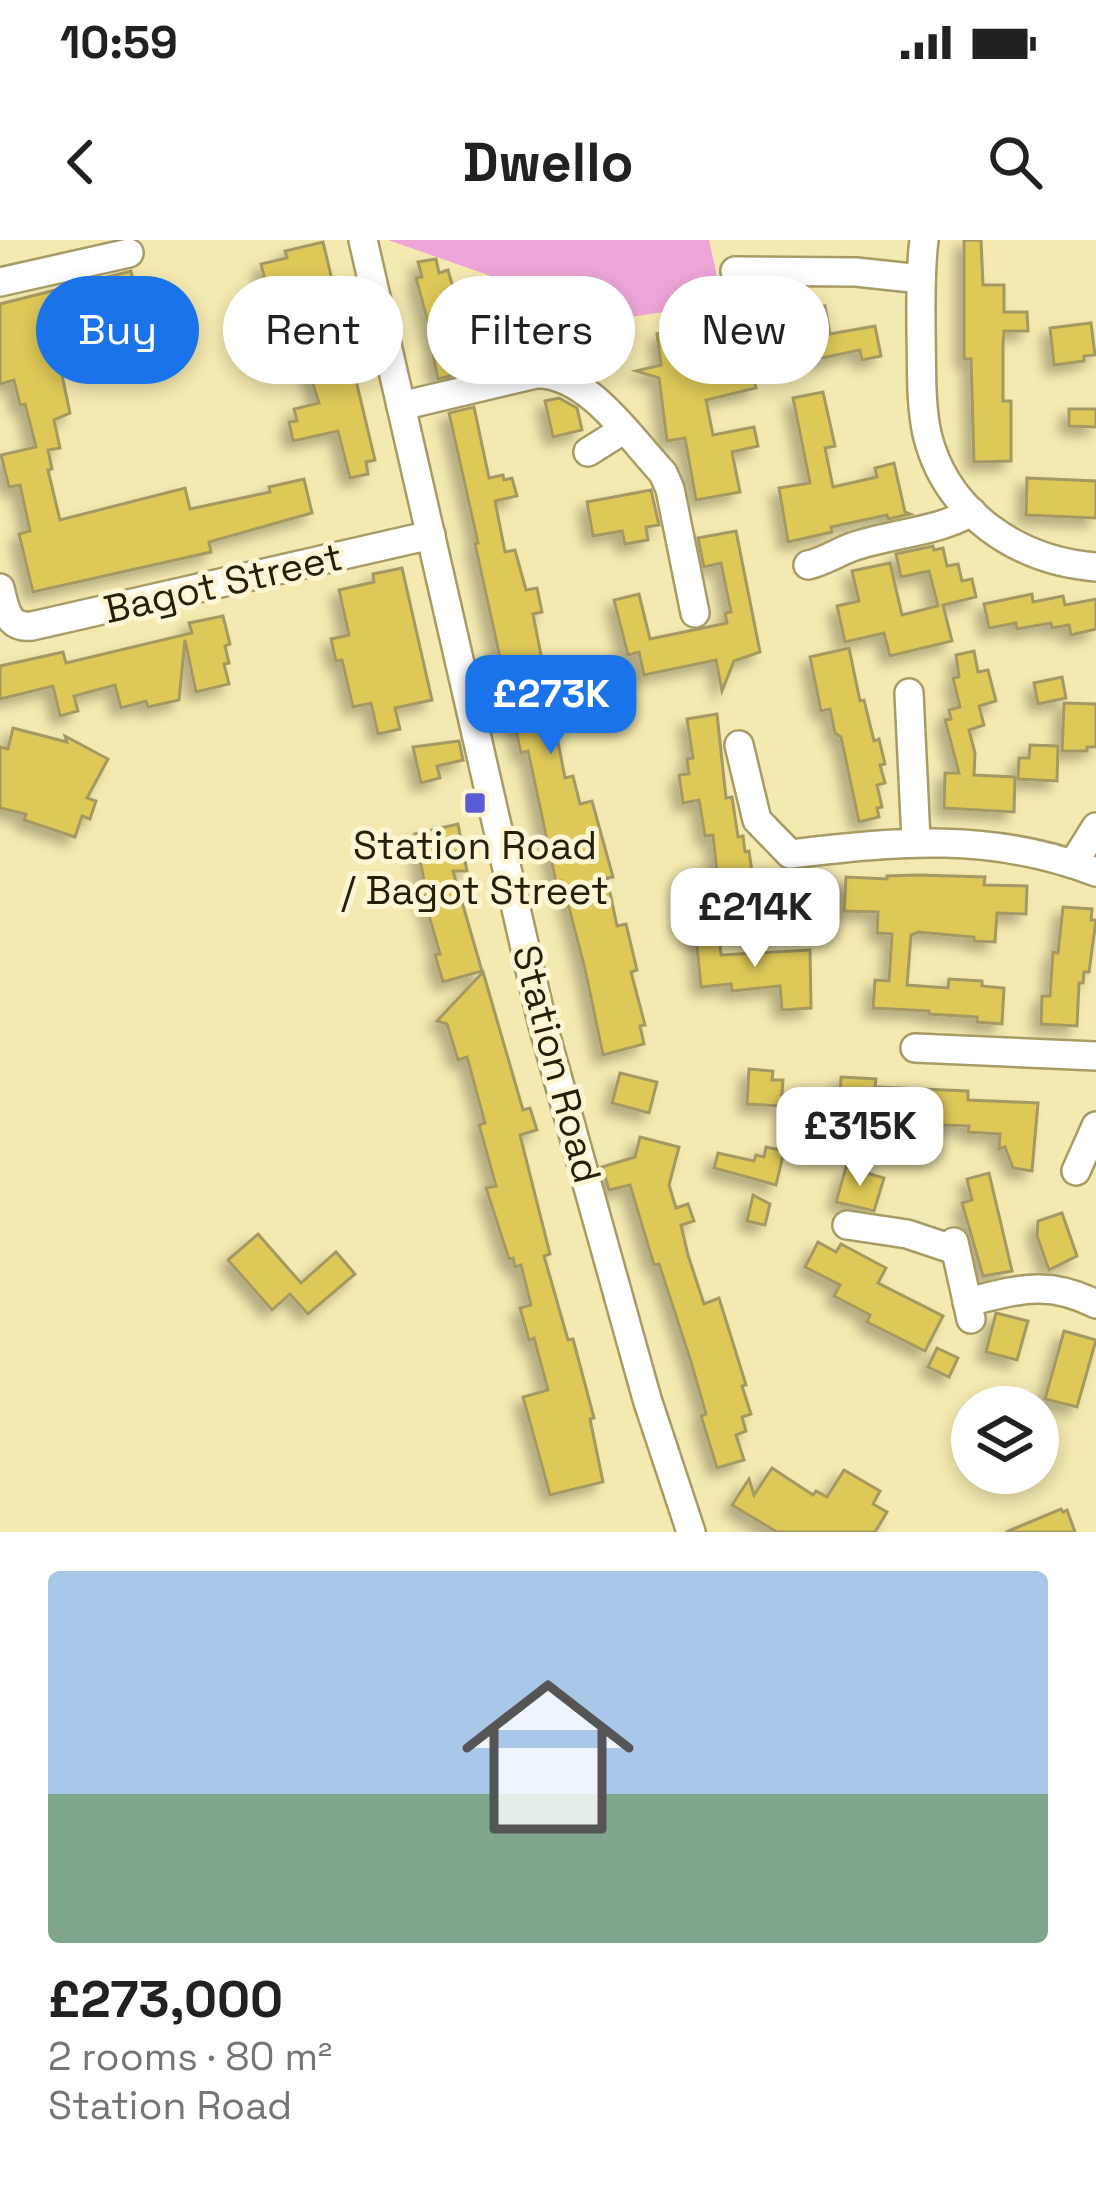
<!DOCTYPE html>
<html lang="en">
<head>
<meta charset="utf-8">
<style>
  :root { --surface:#fff; --page:#f6f6f6; --text:#202124; --muted:#757577; --line:#e0e0e0; --accent:#1a73e8 }
  body { margin:0; font-family:"Space Grotesk",sans-serif; background:var(--page); color:var(--text); height:100vh; display:flex; flex-direction:column; font-size:45px; white-space:nowrap }
  * { box-sizing:border-box; margin:0 }
  p { font-size:39px; color:var(--muted) }
  .icon { flex:none; width:66px; height:66px; fill:none; stroke:currentColor; stroke-width:2; stroke-linecap:round; stroke-linejoin:round }
  .map { position:relative; height:1292px; overflow:hidden }
  .drawer { display:flex; flex-direction:column; background:var(--surface); flex:1 }
  .drawer>* { flex:none }
  .banner { position:absolute; left:36px; top:36px; width:1026px; height:108px; display:flex; gap:24px }
  .controls { position:absolute; left:951px; top:1146px; display:grid; gap:24px }
  .controls a { display:grid; place-items:center; width:108px; height:108px; border-radius:50%; background:var(--surface); box-shadow:0 6px 18px #0003; font-size:60px }
  .price { position:absolute; translate:-50% -102px; padding:0 27px; border-radius:24px; background:#fff; color:#222; font-size:39px; line-height:78px; filter:drop-shadow(0 3px 6px #0008) }
  .price::after { content:''; position:absolute; left:50%; top:72px; width:36px; height:27px; margin-left:-18px; background:inherit; clip-path:polygon(0 0,100% 0,50% 100%) }
  .price.active { background:var(--accent); color:#fff }
  ul { padding:0; list-style:none }
  li { display:grid; align-content:center; gap:24px; height:636px; padding:0 48px }
  li+li { border-top:3px solid var(--line) }
  li span { display:grid; place-items:center; height:372px; border-radius:12px; color:#555 }
  li>.icon { margin-inline-start:auto }
  span .icon { width:216px; height:216px; fill:#fffc; stroke-width:1 }
  li b { font-size:51px }
  .tag { padding:0 42px; border-radius:54px; background:var(--surface); box-shadow:0 6px 18px #0003; font-size:42px; line-height:108px }
  .tag.active { background:var(--accent); color:#fff }
  .status { display:flex; justify-content:space-between; align-items:center; height:84px; padding:0 60px; background:var(--surface); direction:ltr }
  .status svg { height:33px; fill:currentColor }
  header { display:flex; justify-content:space-between; align-items:center; height:156px; padding:0 48px; background:var(--surface); font-size:54px; font-weight:700 }
  .map>svg:first-child { display:block }
  .green { fill:#eda5d7 }
  .building { fill:#dec859; stroke:#a49963; stroke-width:3; filter:url(#shadow) }
  .lines { fill:none; stroke-linecap:round; stroke-linejoin:round }
  .minor-casing { stroke:#a79c65; stroke-width:32 }
  .minor { stroke:#fff; stroke-width:27 }
  .poi-dot { fill:#5b5cd4; stroke:#fdf6d4; stroke-width:4.5 }
  .labels { text-anchor:middle; dominant-baseline:central; stroke-width:10; stroke-linejoin:round; paint-order:stroke }
  .street-label { font-size:39px; fill:#241f08; stroke:#fdf6d4 }
  .poi-label { font-size:39px; fill:#241f08; stroke:#fdf6d4 }
</style>
</head>
<body>
<div class="status"><b>10:59</b><svg viewBox="0 0 49 12"><path d="M0 12V9h3v3zM5 12V6h3v6zM10 12V3h3v9zM15 12V0h3v12zM26 1h20v11H26zM47 4h2v5h-2z"/></svg></div>
<header><svg class="icon" aria-label="back" viewBox="0 0 24 24"><path d="M15 5l-7 7 7 7"/></svg>Dwello<svg class="icon" aria-label="search" viewBox="0 0 24 24"><circle cx="10" cy="10" r="6"/><path d="M15 15l6 6"/></svg></header>
<div class="map">
<svg width="1096" height="1292" viewBox="0 0 1096 1292">
  <defs>
    <filter id="shadow"><feDropShadow dx="-8" dy="8" stdDeviation="6" flood-color="#0004"/></filter>
  </defs>
  <rect width="100%" height="100%" fill="#f4e9b0"/>
  <path class="green" d="M388,0H709L723,63L630,77L497,38Z"/>
  <g class="building">
    <path d="M964,0H981L983,45H1004V72H1027L1028,91H1004L1003,103V161H1011V221L974,222L971,119H964Z"/>
    <path d="M323,2L375,220L366,222L368,234L350,238L338,191L293,201L289,182L297,181L294,169L319,163L305,119L289,123L284,103L273,106L263,66L271,64L261,24L287,18L285,11Z"/>
    <path d="M436,19L439,33L448,30L464,87L480,83L488,127L438,139L433,115H437L416,38L422,37L418,22Z"/>
    <path d="M131,31L146,95L58,116L70,173L54,180L60,208L48,210L52,229L48,230L60,280L185,248L190,269L270,252L269,247L304,239L312,273L209,302L211,312L33,352L19,294L30,291L20,245L9,247L1,215L36,207L25,164L20,165L14,140L0,144V64Z"/>
    <path d="M724,49H775L780,74L825,66L830,94L875,86L881,116L862,120L860,110L817,119L816,113L765,122L757,76L730,82Z"/>
    <path d="M567,76L599,86L590,117L558,104Z"/>
    <path d="M703,83L716,138L751,129L756,148L706,160L713,195L754,187L758,206L732,212L740,252L696,260L685,198L667,201L659,138L636,131L661,125L657,94Z"/>
    <path d="M1091,83L1095,115L1084,116V121L1054,125L1050,88Z"/>
    <path d="M823,152L835,206L825,208L833,247L877,237L875,228L894,223L905,272L910,274L888,279L887,275L831,287L832,292L788,302L779,248L810,243L793,158Z"/>
    <path d="M559,158L577,168L582,190L553,197L545,161Z"/>
    <path d="M474,167L489,238L503,235L504,240L512,238L517,256L495,261L505,312L515,310L526,350L537,348L542,372L533,374L565,538L573,536L580,564L592,561L613,637L607,638L617,686L626,684L637,730L631,732L645,785L640,786L644,804L603,815L585,729L562,641L556,642L528,511L521,513L475,304L478,303L449,173Z"/>
    <path d="M1069,169H1096V187L1069,186Z"/>
    <path d="M1027,238L1096,241V278L1026,275Z"/>
    <path d="M651,250L659,285L646,287L648,300L625,304L622,291L593,296L587,262Z"/>
    <path d="M736,291L760,412L734,421L722,451L716,420L644,435L639,412L628,415L614,360L639,354L650,399L727,383L725,373L731,372L721,323L704,327L698,298Z"/>
    <path d="M933,306L934,310L943,308L947,326L958,324L962,341L972,339L976,357L943,365L952,401L890,416L884,393L845,402L837,366L859,361L852,331L890,323L902,375L938,366L929,331L901,337L896,314Z"/>
    <path d="M402,328L432,460L395,468L400,489L378,494L371,463L353,467L342,420L336,421L331,399L349,395L339,350L374,342L373,334Z"/>
    <path d="M1032,354L1033,362L1063,356L1065,365L1096,359V389L1071,395L1069,385L1052,388L1051,383L1017,389L1016,383L989,388L984,364Z"/>
    <path d="M223,376L230,404L225,406L229,423L224,424L229,444L196,452L185,400L179,460L148,467L146,461L121,468L115,445L74,456L78,471L60,476L53,446L0,459V426L63,412L66,423L192,393L189,383Z"/>
    <path d="M849,408L860,461L864,460L874,501L879,499L885,524L880,525L885,543L877,545L882,567L877,568L879,577L859,582L841,497L835,493L830,469L821,471L810,417Z"/>
    <path d="M974,411L978,432L988,430L996,461L979,466L984,485L969,490L975,513L974,535L1015,537L1014,572L944,568L945,533H959L945,480L951,479L949,470L960,467L953,438L959,437L956,415Z"/>
    <path d="M1062,437L1066,458L1038,464L1034,443Z"/>
    <path d="M1064,463L1096,464V507H1087V511H1062Z"/>
    <path d="M717,474L726,558L732,557L738,597L743,596L745,612L749,611L752,632L749,633L751,675L722,679L713,595L705,596L699,560L683,563L679,535L689,534L687,519L693,518L687,479Z"/>
    <path d="M13,488L67,502L65,496L108,519L87,558L96,561L90,579L82,576L75,597L24,580L26,574L0,568V507L8,509Z"/>
    <path d="M459,501L463,520L437,526L440,538L421,543L413,507Z"/>
    <path d="M1030,505L1058,506L1057,541L1018,539L1019,518H1029Z"/>
    <path d="M458,584L467,631H453L482,731L443,742L435,715L440,714L420,644L425,646L415,594Z"/>
    <path d="M918,635L985,637L984,645L1027,646L1026,674L997,673L995,702L974,701V697L918,692L911,695L907,745L948,748L949,739L982,741V746L1004,748L1002,784L977,782V777L929,774V771L873,768L875,740L889,741L892,694L877,693L878,672L844,671L846,637L887,639V636Z"/>
    <path d="M1063,667L1092,669L1091,680H1096L1089,732H1084L1083,743H1079L1077,786L1041,784L1042,756H1050L1053,712L1058,713Z"/>
    <path d="M718,686L721,715L810,710L811,768L782,770L780,746L732,751L731,744L701,747L695,688Z"/>
    <path d="M483,732L523,870L530,868L537,890L520,895L550,1014L544,1016L568,1100L573,1099L594,1178L590,1179L603,1242L550,1255L523,1157L548,1150L534,1098L529,1100L520,1068L531,1065L521,1025L515,1027L513,1018L509,1019L486,948L496,946L479,885L485,883L467,817L458,820L447,784L437,781Z"/>
    <path d="M749,829L773,831L772,840H783L781,866L747,864Z"/>
    <path d="M620,833L657,842L649,873L612,863Z"/>
    <path d="M841,837L876,839L875,847L968,851V860L1038,863L1032,931L1013,928L1005,907L999,909L1000,894L968,892L969,886L891,883L890,894L792,888L794,853L840,856Z"/>
    <path d="M640,897L679,907L669,945L676,968L688,964L694,981L681,985L688,1015L704,1064L719,1058L746,1145L742,1146L751,1174L742,1177L746,1191L736,1195L744,1220L717,1228L701,1176L706,1174L691,1122L659,1024L654,1025L630,945L609,950L602,927L635,917Z"/>
    <path d="M766,907L784,911L776,945L714,928L718,913L754,921L756,915L764,917Z"/>
    <path d="M846,927L884,938L874,971L836,962Z"/>
    <path d="M989,933L1012,1031L983,1036L962,963L972,960L967,939Z"/>
    <path d="M753,955L770,964L765,985L747,981Z"/>
    <path d="M1062,973L1077,1016L1049,1030L1037,996L1038,981Z"/>
    <path d="M258,994L301,1043L336,1012L355,1034L308,1074L290,1054L272,1070L228,1020Z"/>
    <path d="M818,1002L836,1012L841,1004L886,1028L878,1043L943,1076L925,1111L867,1082L870,1075L834,1056L840,1045L805,1027Z"/>
    <path d="M996,1073L1028,1081L1017,1120L986,1112Z"/>
    <path d="M1064,1091L1096,1100L1077,1167L1045,1159Z"/>
    <path d="M937,1108L958,1118L949,1137L928,1127Z"/>
    <path d="M772,1228L813,1255L816,1251L827,1257L844,1230L880,1251L873,1264L887,1272L875,1292H777L732,1265L749,1239L754,1255Z"/>
    <path d="M1061,1269L1063,1272L1067,1270L1075,1292H1006Z"/>
  </g>
  <g class="lines">
    <defs>
      <g id="minor">
        <path d="M363,0L542,782L647,1159L691,1292"/>
        <path d="M924,0C920,31 921,61 921,92C922,126 920,161 927,194C946,273 1018,321 1096,327"/>
        <path d="M735,31L856,32L921,39"/>
        <path d="M0,42L129,13"/>
        <path d="M401,166L536,134C587,132 631,199 663,233L670,249L695,373"/>
        <path d="M588,212L623,190"/>
        <path d="M808,325C825,321 836,313 852,307C892,293 934,293 972,272"/>
        <path d="M0,348C5,368 7,389 32,386L431,295"/>
        <path d="M909,453L916,600"/>
        <path d="M739,505L757,580L790,614C900,601 990,592 1096,632"/>
        <path d="M1073,624L1096,587"/>
        <path d="M915,808L1096,816"/>
        <path d="M1076,931L1096,886"/>
        <path d="M847,985L907,994L955,1010"/>
        <path d="M954,1002L971,1079"/>
        <path d="M967,1062C1018,1050 1047,1039 1096,1064"/>
      </g>
    </defs>
    <use href="#minor" class="minor-casing"/>
    <use href="#minor" class="minor"/>
  </g>
  <rect class="poi-dot" x="463" y="551" width="24" height="24" rx="6"/>
  <g class="labels">
    <g class="street-label">
      <text transform="translate(223 343) rotate(-13)">Bagot Street</text>
      <text transform="translate(557 824) rotate(75)">Station Road</text>
    </g>
    <g class="poi-label">
      <text x="475" y="605">Station Road<tspan x="475" dy="45">/ Bagot Street</tspan></text>
    </g>
  </g>
</svg>
<div class="controls">
<a><svg class="icon" aria-label="layers" viewBox="0 0 24 24"><path d="M12 4l9 5-9 5-9-5zM3 14l9 5 9-5"/></svg></a>
</div>
<b class="price active" style="left:551px;top:517px">£273K</b>
<b class="price" style="left:755px;top:730px">£214K</b>
<b class="price" style="left:860px;top:949px">£315K</b>
<div class="banner">
<a class="tag active">Buy</a>
<a class="tag">Rent</a>
<a class="tag">Filters</a>
<a class="tag">New</a>
</div>
</div>
<section class="drawer">
<ul>
<li><span style="background:linear-gradient(#a9c7e8 60%,#7fa58c 0)"><svg class="icon" aria-label="home" viewBox="0 0 24 24"><path d="M3 11l9-7 9 7M6 9v11h12V9"/></svg></span><div><b>£273,000</b><p>2 rooms · 80 m²</p><p>Station Road</p></div></li>
</ul>
</section>
</body>
</html>
